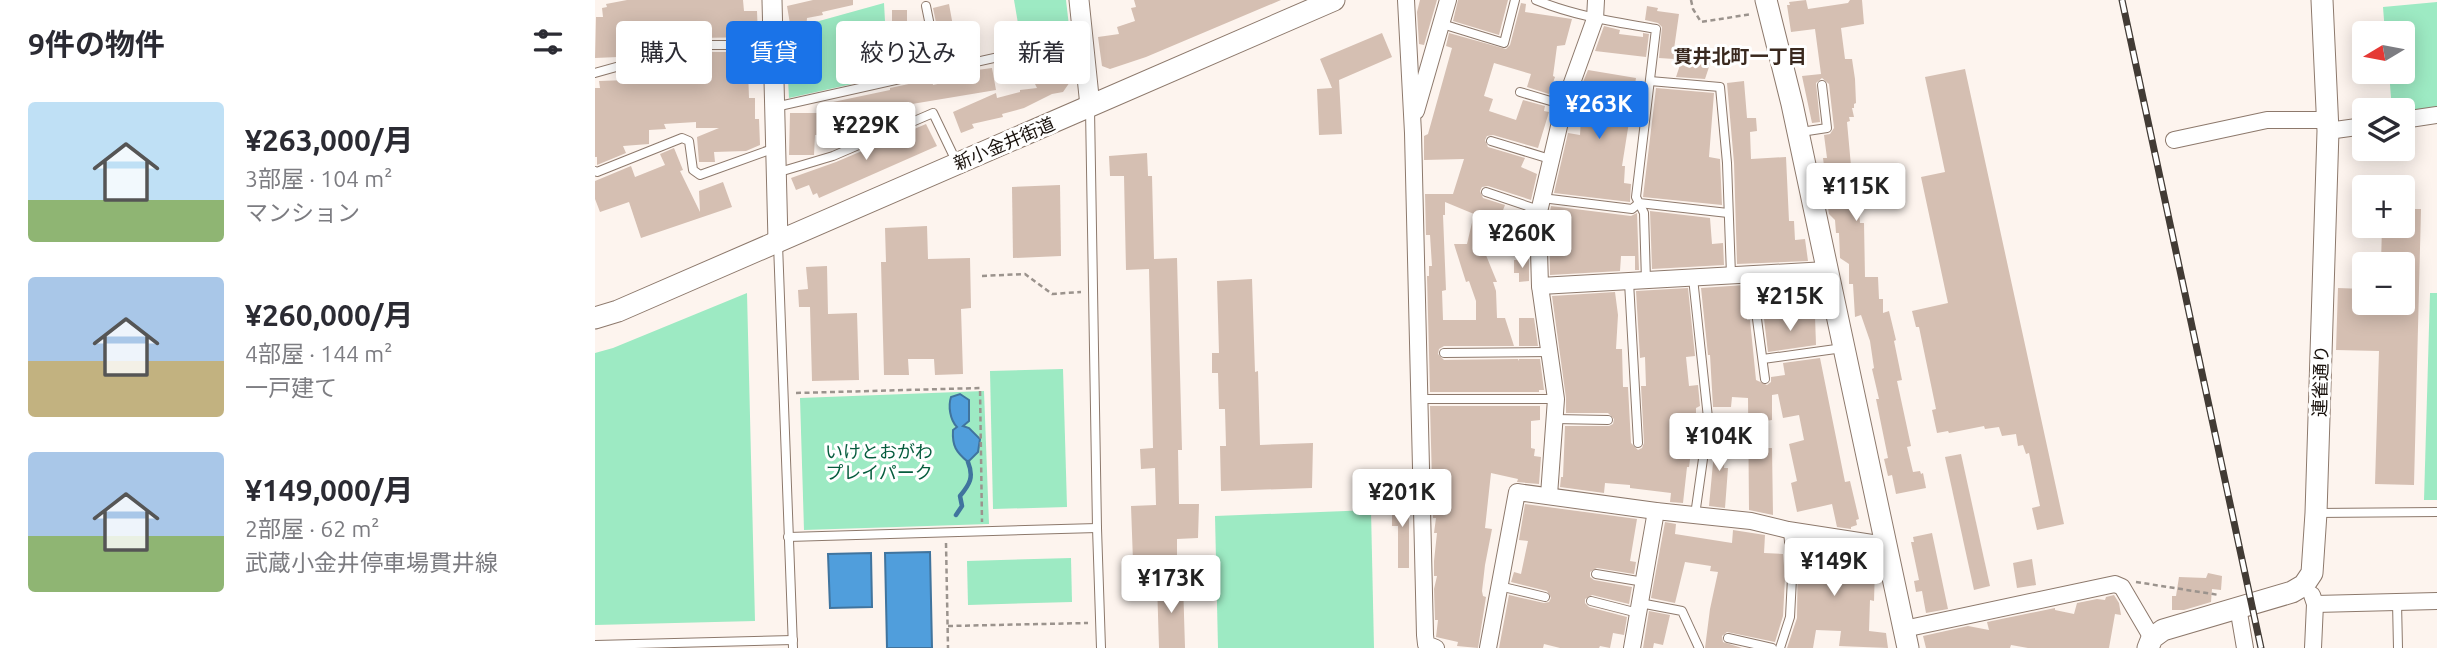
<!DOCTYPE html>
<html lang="ja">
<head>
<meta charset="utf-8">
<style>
  :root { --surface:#fff; --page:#f7f7f7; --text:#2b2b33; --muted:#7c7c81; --accent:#1a73e8 }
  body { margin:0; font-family:Ubuntu,"Noto Sans JP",sans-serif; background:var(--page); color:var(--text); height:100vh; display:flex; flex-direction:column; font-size:26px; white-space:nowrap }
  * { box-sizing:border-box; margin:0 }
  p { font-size:23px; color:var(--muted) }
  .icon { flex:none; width:38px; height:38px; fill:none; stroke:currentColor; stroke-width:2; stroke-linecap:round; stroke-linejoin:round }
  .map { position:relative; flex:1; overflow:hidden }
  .panel { display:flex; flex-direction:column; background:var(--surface); width:595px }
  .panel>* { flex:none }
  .guide { position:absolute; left:21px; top:21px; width:665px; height:63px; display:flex; gap:14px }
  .needle { width:46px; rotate:260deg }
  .controls { position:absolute; left:1757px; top:21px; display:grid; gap:14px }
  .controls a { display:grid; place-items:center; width:63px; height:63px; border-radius:7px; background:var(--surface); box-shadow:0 4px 18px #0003; font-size:35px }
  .price { position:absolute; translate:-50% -60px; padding:0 16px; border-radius:7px; background:#fff; color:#222; font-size:23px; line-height:46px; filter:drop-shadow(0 2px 4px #0008) }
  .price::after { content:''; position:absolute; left:50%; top:42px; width:21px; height:16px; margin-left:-10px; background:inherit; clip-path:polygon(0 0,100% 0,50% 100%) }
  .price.on { background:var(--accent); color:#fff }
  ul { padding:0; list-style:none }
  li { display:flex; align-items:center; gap:21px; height:175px; padding:0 28px }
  li span { display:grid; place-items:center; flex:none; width:196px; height:140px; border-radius:7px; color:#555 }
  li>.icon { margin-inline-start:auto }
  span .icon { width:84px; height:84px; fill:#fffc; stroke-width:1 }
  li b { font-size:30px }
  h2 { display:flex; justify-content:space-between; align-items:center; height:84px; padding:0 28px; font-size:30px }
  .pill { padding:0 24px; border-radius:7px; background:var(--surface); box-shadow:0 4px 18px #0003; font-size:24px; line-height:63px }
  .pill.on { background:var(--accent); color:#fff }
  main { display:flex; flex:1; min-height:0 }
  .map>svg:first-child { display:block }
  .green { fill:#9deac3 }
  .water { fill:#509edc; stroke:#40749e; stroke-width:2 }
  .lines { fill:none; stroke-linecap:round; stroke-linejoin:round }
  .stream { stroke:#40749e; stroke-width:4.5 }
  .building { fill:#d5bfb2; fill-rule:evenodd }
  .service-casing { stroke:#8d796c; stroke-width:10 }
  .minor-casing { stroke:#8d796c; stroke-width:18 }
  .tertiary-casing { stroke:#8d796c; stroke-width:21 }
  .secondary-casing { stroke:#8d796c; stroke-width:23 }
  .path { stroke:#9b938d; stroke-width:2.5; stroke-dasharray:5 3.5; stroke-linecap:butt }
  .service { stroke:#fff; stroke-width:8 }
  .minor { stroke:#fff; stroke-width:16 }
  .tertiary { stroke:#fff; stroke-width:19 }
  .secondary { stroke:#fff; stroke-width:21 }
  .rail-casing { stroke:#423b35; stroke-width:7 }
  .rail { stroke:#fff; stroke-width:4.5; stroke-dasharray:13; stroke-linecap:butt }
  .labels { text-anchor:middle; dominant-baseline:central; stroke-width:6; stroke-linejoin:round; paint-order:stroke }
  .street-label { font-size:18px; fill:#19120d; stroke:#fff }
  .park-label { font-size:18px; fill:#065c3d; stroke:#fff }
  .neighbourhood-label { font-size:19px; font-weight:bold; fill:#39281e; stroke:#fff }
</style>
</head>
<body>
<main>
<section class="panel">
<h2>9件の物件<svg class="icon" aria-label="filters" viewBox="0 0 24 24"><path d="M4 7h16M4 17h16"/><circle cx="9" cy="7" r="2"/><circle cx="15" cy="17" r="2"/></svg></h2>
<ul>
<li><span style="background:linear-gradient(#bfe0f5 70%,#8fb573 0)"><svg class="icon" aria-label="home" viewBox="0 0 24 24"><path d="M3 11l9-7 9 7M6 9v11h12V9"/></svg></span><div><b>¥263,000/月</b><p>3部屋 · 104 m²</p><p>マンション</p></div></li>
<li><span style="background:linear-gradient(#a9c7e8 60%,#c2b280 0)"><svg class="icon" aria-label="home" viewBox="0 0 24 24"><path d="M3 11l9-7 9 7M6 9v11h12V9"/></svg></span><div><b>¥260,000/月</b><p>4部屋 · 144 m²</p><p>一戸建て</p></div></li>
<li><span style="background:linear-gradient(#a9c7e8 60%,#8fb573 0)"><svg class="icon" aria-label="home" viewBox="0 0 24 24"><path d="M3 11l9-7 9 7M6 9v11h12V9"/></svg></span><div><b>¥149,000/月</b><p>2部屋 · 62 m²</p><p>武蔵小金井停車場貫井線</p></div></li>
</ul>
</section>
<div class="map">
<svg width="1842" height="648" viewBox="0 0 1842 648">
  <rect width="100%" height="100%" fill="#fdf4ee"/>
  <g class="green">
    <path d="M419,0H471L475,35L427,47Z"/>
    <path d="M1842,2V109L1808,112V110H1797L1794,72H1808V33H1790L1788,7Z"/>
    <path d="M289,3L293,76L194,98L192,60L209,57L217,23Z"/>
    <path d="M152,293L160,621L0,625V353L18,348Z"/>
    <path d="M1835,293H1842V500H1829Z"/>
    <path d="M468,369L472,507L398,509L395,371Z"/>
    <path d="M389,391L394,524L209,530L205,398Z"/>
    <path d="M776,510L779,648H623L620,516Z"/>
    <path d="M476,558L477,602L373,605L372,561Z"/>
  </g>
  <g class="water">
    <path d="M365,394L374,400V421L368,426L374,428L385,439L383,452L373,462C361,452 357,446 358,430L362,427C355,420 353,406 356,397Z"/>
    <path d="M335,552L337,648H292L290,553Z"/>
    <path d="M276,553L277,607L235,608L233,554Z"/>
  </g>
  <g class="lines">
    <path class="stream" d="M361,515L367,506L365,496C375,484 379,477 373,462"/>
  </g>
  <g class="building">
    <path d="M32,0H148L149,11H162L163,37L100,38L53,51L23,49V57L0,58L1,17H8L7,8L12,7L11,4Z"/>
    <path d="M218,0H258V5L227,12L228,15L212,18L209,54H192V36H197L192,6Z"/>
    <path d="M539,0H686L551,57L515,69L507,66L503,37L524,34L522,27L540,21L536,8L541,7Z"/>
    <path d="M825,0H842L829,45L824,44L822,12Z"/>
    <path d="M863,0H913L904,35L858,21Z"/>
    <path d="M1211,0L1213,9L1253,3L1255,0H1267L1269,24L1246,28L1250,59H1257L1260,79L1261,103L1259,104V108H1257L1259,117H1254L1255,121L1252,122L1258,188H1262L1265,223H1269L1270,277H1283L1284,299H1288V313L1294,311L1301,340L1299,341L1307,380L1302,381L1316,446L1312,447L1318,472L1325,471L1326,474L1328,473L1331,488L1301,494L1297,475L1293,476L1289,459L1293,458L1281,399H1284L1277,369L1279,368L1275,341L1266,315L1260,317L1258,284H1254V264L1245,258L1244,233H1241L1240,220L1234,214L1233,208L1240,189H1232L1228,158H1232L1229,135L1235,134L1239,128L1234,84L1227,78L1221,83L1225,122L1217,123L1207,76L1226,74L1220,29L1196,32L1192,5H1195L1194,2Z"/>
    <path d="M926,3L931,4L930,12L977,19L970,45L962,46L958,76L960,77L954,94L932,87L936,74L899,63L889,96L898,99L894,111L921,120L928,100L950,106L949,111L954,112L943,148L898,135L892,136L890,140L893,147L930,158L926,167L942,174L936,200L893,186L887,187L885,191L888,198L910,205L903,223L896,221L893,227L891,226L886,243L902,282H898L901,291L902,318H910L919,346H849L844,349L843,354L849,360L923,359L924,361V359H945L949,390H944V392H835L832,276H834V266H837L835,235H831L830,194H858L869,159L829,160V136L833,134L857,48L851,46L854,33L911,49L915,45ZM850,202L879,214L872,244H859L871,282L874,281L881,301V320H848L847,291L851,290L848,215H850Z"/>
    <path d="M354,4L360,37L364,36L368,52L348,57L338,8Z"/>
    <path d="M1052,6L1063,8L1062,11L1084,14L1079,49L1116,61L1110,79L1081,77L1085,65L1078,63L1079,59L1064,58L1067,27L1063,23L1050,20Z"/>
    <path d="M297,10H312V32L329,30L335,66L295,74L293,38H297Z"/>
    <path d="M1009,26L1025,30L1024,34L1048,37V33L1054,34L1051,57L1000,51Z"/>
    <path d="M787,33L797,57L744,80L747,134L724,135L722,89L737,88L725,59Z"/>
    <path d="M472,48L477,79L468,92L457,94L429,108L407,114L408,117L377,124L379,128L366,133L358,112L401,93L402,98L425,92V90L442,88L438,80L433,57Z"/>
    <path d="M101,52H163L164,69L153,70L154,98H160V119H164L165,145L151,151L119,152L120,162H104L102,137L124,128H101V122L69,124L71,129L54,130V144L28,146L31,153L2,165V157H0V88H5L4,81L33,80L32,72L54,71L53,65Z"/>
    <path d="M397,68L401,90L317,104L318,114L250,144L238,102L295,90V88L337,79L338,85L383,75L382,70Z"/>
    <path d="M1370,69L1469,524L1442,530L1437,508L1445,506L1434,453L1431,454L1428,445L1423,446L1421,434L1407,436L1404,427L1390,429L1389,426L1354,433L1353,431L1342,433L1337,410L1341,409L1324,327H1321L1317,311L1353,303L1326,177L1350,172L1330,77Z"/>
    <path d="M993,70L1041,78L1027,166H1030L1029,183L1036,184L1035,202L959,193L973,133L985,135L988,82Z"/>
    <path d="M1149,81L1152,118H1161L1162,131L1155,132L1156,159L1191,157L1194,221H1199L1200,240L1210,239L1213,261L1142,264L1139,163L1132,83Z"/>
    <path d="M1061,88L1119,93L1114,157L1125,159L1127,205L1048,197Z"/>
    <path d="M195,113H227L228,135H220L219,155H194Z"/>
    <path d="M331,124L342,146L224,198L222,193L218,195L214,185L201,190L196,178L241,162Z"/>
    <path d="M79,148L88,170L85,171L105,212L104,191L128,182L137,207L46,238L34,202L5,212L0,199V181L36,166L40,177L70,165L65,154Z"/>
    <path d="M552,153L553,176H557L559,259L582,258L587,450H583L584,504H604L603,538L582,539V560L538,561L536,506L561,505L560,468L546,469L545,449L558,448L554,269L531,270L529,176H515L514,156Z"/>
    <path d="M465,185L466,256L418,258L417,187Z"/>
    <path d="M956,206L1036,216L1042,213L1044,270H1040V256H1026L1025,271L955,275L954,217Z"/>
    <path d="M1808,209H1826L1819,485L1780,484L1784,351L1741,350L1743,288L1769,289V303H1808V264H1786L1787,226H1808Z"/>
    <path d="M1055,211L1115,218L1117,244L1128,243L1129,265L1057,269Z"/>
    <path d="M332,226L333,259L375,258L376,308L366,309L368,374L340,375L339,359H313L314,375H289L286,262H291L290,228Z"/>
    <path d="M934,259V281L924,282V273H919V260Z"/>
    <path d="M232,266L233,314L262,313L264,380L217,381L215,307H204L203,290L213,289L211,267Z"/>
    <path d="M657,279L660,372L663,371L665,445L718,443L717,488L626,491L625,446H631L630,409H624L623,373H617V353H624L622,281Z"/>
    <path d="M1150,285L1151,294H1149L1152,320H1155L1161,380L1172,385L1176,382V377L1190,375L1188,363L1225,358L1250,482L1255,481L1264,519L1261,520L1262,525L1256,527V529L1242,527L1237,504L1202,512L1196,483L1202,481L1194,444L1209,440L1204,415L1188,418L1183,394L1177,395V420L1165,422L1167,448H1177L1178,515L1154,510L1153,398L1137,397L1136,407H1118L1115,355H1113L1106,288Z"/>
    <path d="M1093,288L1100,356L1091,357L1094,386L1103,385L1105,406L1101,408V423L1098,424V437L1094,467H1092L1088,503L1075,502L1076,493L1035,488V485L1010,483L1009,493L965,487L966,477H968L970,426H1014L1018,424L1019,419L1013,413H971V398L957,296L1020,292L1023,315L1021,349H1027L1028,387H1033L1036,443L1043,450L1047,448L1049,443L1046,386H1051L1050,357L1045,358L1041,291Z"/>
    <path d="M1220,316L1221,345L1173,352L1169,319Z"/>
    <path d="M924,318H939L943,346H924Z"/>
    <path d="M835,406H945V420L936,421V448L940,449L939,456L946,457L944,484L922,482L923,479L896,473L890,528L897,529L890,565L887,591L888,596L891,597L883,648L862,646L863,642L841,637L843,620H840L839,589L842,576H839V561L842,533H839L841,518H838Z"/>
    <path d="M1131,429L1129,468H1133L1130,508L1114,506L1119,452L1123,446L1121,430Z"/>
    <path d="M1366,454L1395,586L1379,590L1350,457Z"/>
    <path d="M797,497H814V568H803V526H797Z"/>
    <path d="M930,504L1042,519L1035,561L1041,562L1039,574L1002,568L995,572V577L999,580L1037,587L1034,604L997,595L990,599V603L994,607L1032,617L1029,635L1018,633L1015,648L1005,646L1004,648H965L949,644L948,648H904L914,595L949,603L954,602L956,598L952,591L916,582L919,572L926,574L933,541L924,540Z"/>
    <path d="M1070,522L1081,524L1080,534L1137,543L1138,530L1170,535L1169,553L1188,554L1190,578L1188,616L1180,642L1132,632L1127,636L1128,642L1147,648H1110L1115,609L1123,572L1115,571L1116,566L1090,562L1080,603L1056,598Z"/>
    <path d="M1337,533L1353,609L1331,613L1327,591L1321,592L1319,581L1324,580L1316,542H1319L1318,537Z"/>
    <path d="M1203,542L1267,552L1266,568H1280L1279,601L1275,600L1274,631L1291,633L1293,648L1244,646L1246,631L1221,630L1218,648H1192L1202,618Z"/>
    <path d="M1437,559L1441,585L1422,588L1418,563Z"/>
    <path d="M1613,573L1627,576L1626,590L1617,589L1616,602L1589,610H1577V596H1581L1584,577L1611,578Z"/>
    <path d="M562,582H588L590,648H564Z"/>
    <path d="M1519,595L1524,603L1526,615L1520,614L1514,648H1433L1416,645L1415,648H1331L1328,636L1373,626L1394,630L1392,622L1460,608V610L1479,614L1482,603L1502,599L1510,600L1511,597Z"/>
    <path d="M1054,611L1075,615L1068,645L1059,643L1058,648H1048Z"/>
  </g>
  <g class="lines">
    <defs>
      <g id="service">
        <path d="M941,0C980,16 1020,22 1061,29L1041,197L1044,203L1133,213"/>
        <path d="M331,6L344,70"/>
        <path d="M847,24L909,43L920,0"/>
        <path d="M0,73L100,45H178"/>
        <path d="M1055,81L1125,87L1132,163L1136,275"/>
        <path d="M925,92L969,105"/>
        <path d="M180,107L488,38"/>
        <path d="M495,109L502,528L506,648"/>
        <path d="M1206,132L1232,128L1227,85"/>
        <path d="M896,141L955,159"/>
        <path d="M0,171L2,172L87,138L94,141L98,170L105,175L180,148"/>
        <path d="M181,173L238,156L338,113L362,163"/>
        <path d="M891,192L944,210"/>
        <path d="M947,198L1037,209L1044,203L1049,213L1051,281"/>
        <path d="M183,244L198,648"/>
        <path d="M1156,274L1170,379"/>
        <path d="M1098,278L1116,446L1109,452L1100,515"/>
        <path d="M1034,282L1043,443"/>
        <path d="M849,353L954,352"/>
        <path d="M1168,359L1248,348"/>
        <path d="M824,399H961"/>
        <path d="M960,419L1013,420"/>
        <path d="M1721,513L1842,512"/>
        <path d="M193,537L502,528"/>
        <path d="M1001,574L1049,582"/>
        <path d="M904,586L950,597"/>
        <path d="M996,601L1043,613"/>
        <path d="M1802,602L1803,648"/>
        <path d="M1045,603L1087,611L1104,648"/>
        <path d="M1133,638L1177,648"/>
        <path d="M0,645L198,640"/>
        <path d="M1185,648L1195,617L1197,578L1193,530"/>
      </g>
      <g id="minor">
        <path d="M811,0L818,133L830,635L831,644L841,648"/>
        <path d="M821,111L853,0"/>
        <path d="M1808,120L1842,115"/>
        <path d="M1733,131L1769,126"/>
        <path d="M1579,140L1672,120H1732"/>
        <path d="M945,286L1232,270"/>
        <path d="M954,495L961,399L945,286L943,216L969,105L1000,19L1001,0"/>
        <path d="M1717,595L1720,604L1718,648"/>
        <path d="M1720,604L1842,601"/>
        <path d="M1643,607L1650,648"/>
        <path d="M1309,629L1520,584L1527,587L1557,638"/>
        <path d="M893,648L922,492L1061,511L1156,521L1193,530L1290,545"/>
        <path d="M1037,648L1061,511"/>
      </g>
      <g id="tertiary">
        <path d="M177,0L183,241"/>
        <path d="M484,0L495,106"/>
      </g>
      <g id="secondary">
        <path d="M1171,0L1197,104L1313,648"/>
        <path d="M0,318L23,311L739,0"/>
        <path d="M1553,648L1557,638L1568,630L1697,592L1709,585L1717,573L1721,513L1733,131L1727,0"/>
      </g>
    </defs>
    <use href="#service" class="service-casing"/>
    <use href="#minor" class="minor-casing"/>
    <use href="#tertiary" class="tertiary-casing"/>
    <use href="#secondary" class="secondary-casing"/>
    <g class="path">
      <path d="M1096,0L1098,9L1106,22L1157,14"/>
      <path d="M387,276L430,274L457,294L486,292"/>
      <path d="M201,393L385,388L387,522"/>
      <path d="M351,543L353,648"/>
      <path d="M1541,582L1624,595"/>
      <path d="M353,626L493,623"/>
    </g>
    <use href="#service" class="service"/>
    <use href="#minor" class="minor"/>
    <use href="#tertiary" class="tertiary"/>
    <use href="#secondary" class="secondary"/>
    <defs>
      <path id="rail" d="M1527,0L1666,648"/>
    </defs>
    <use href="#rail" class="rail-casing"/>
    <use href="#rail" class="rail"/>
  </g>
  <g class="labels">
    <g class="street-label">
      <text transform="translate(409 143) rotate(-23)">新小金井街道</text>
      <text transform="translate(1725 381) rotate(-88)">連雀通り</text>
    </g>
    <g class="park-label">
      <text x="284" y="451">いけとおがわ<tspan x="284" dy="21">プレイパーク</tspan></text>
    </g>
    <g class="neighbourhood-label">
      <text x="1145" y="56">貫井北町一丁目</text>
    </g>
  </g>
</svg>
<div class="controls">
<a><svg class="needle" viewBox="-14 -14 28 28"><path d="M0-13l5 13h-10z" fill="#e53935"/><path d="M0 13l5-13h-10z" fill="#7c7c81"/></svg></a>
<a><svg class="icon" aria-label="layers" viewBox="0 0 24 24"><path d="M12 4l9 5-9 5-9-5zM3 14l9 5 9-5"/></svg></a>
<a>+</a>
<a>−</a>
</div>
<b class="price on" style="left:1004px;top:141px">¥263K</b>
<b class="price" style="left:271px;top:162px">¥229K</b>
<b class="price" style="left:1261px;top:223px">¥115K</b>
<b class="price" style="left:927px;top:270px">¥260K</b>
<b class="price" style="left:1195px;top:333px">¥215K</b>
<b class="price" style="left:1124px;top:473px">¥104K</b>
<b class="price" style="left:807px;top:529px">¥201K</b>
<b class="price" style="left:1239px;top:598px">¥149K</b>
<b class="price" style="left:576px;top:615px">¥173K</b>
<div class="guide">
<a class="pill">購入</a>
<a class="pill on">賃貸</a>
<a class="pill">絞り込み</a>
<a class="pill">新着</a>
</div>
</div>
</main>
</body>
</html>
